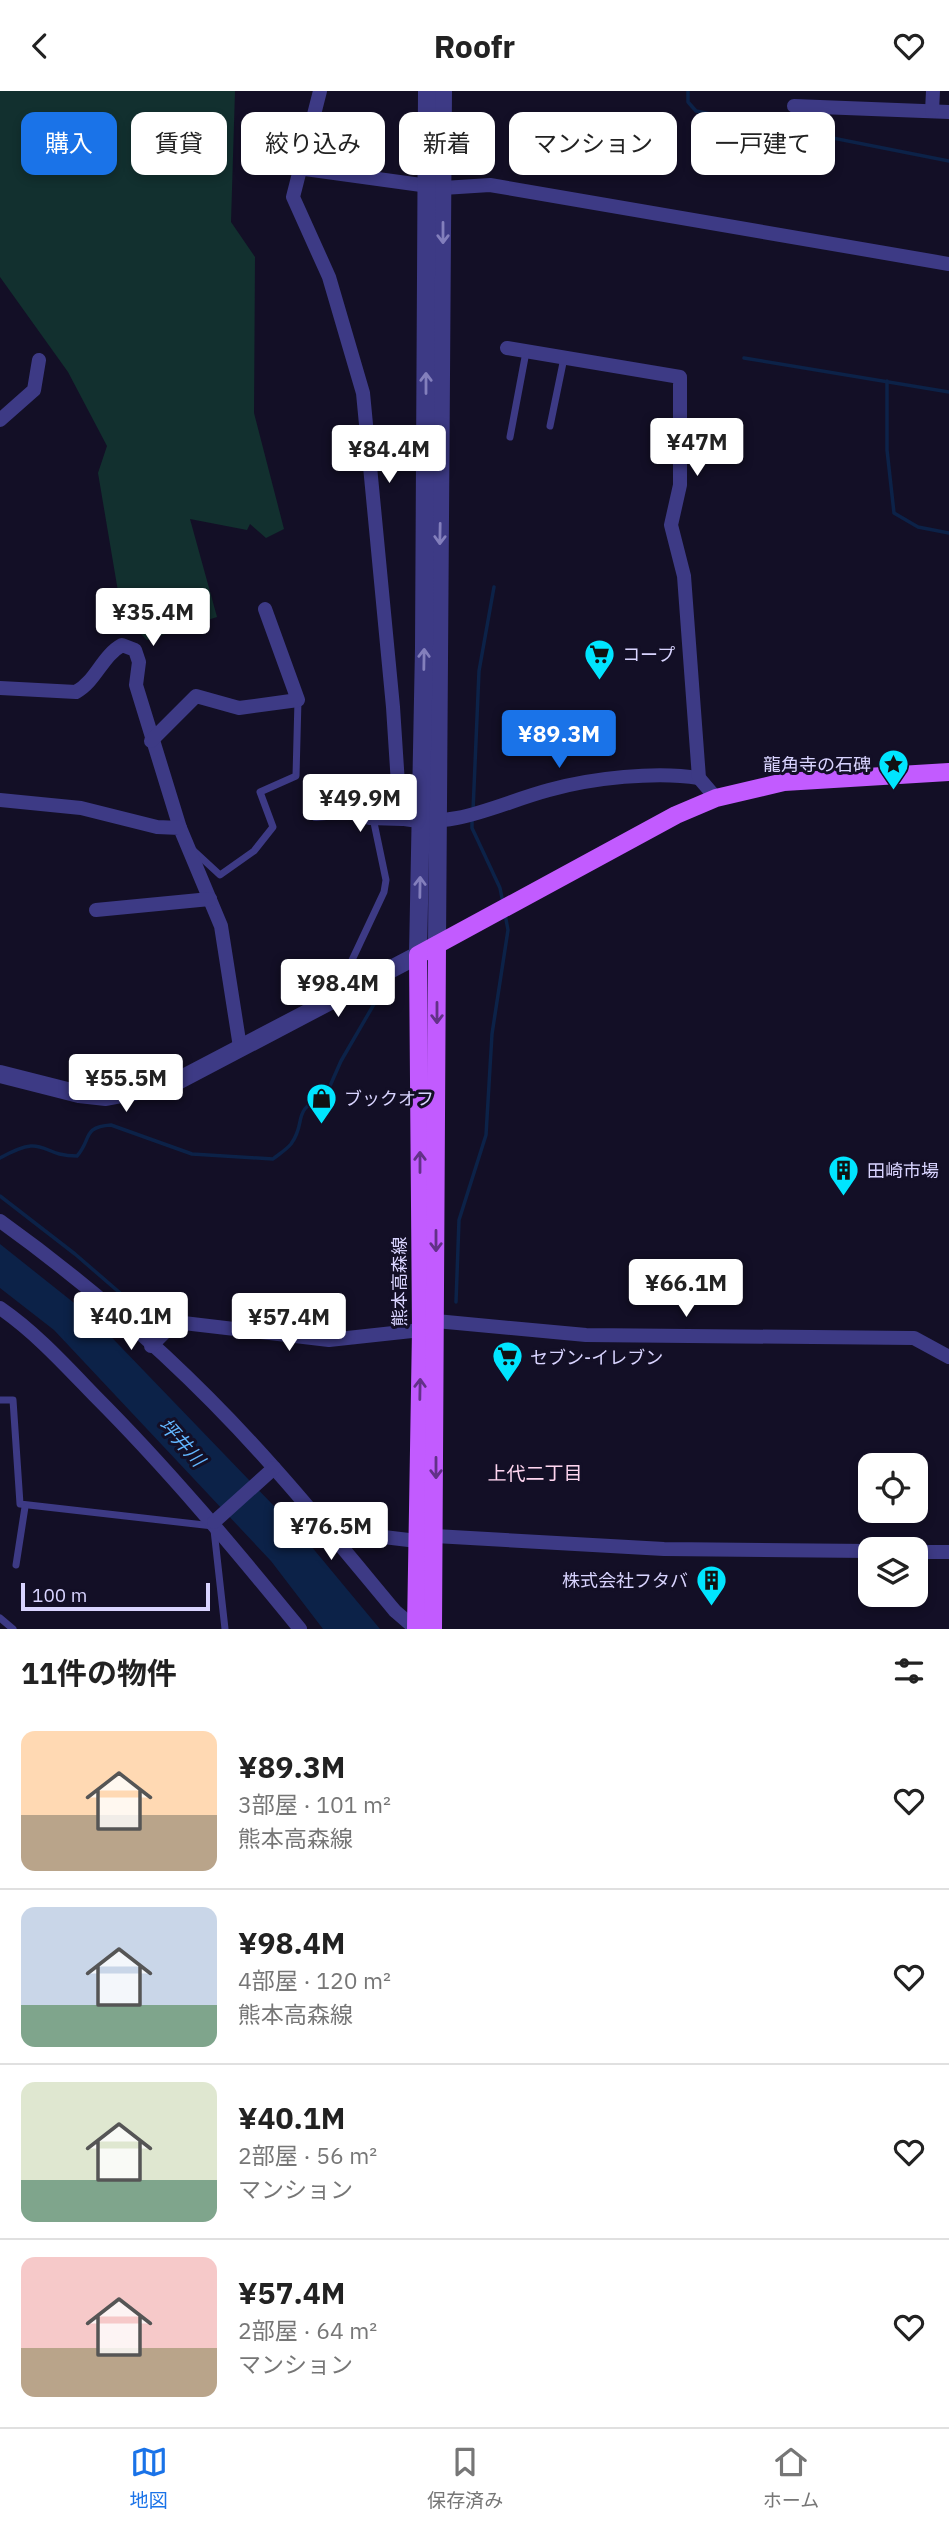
<!DOCTYPE html>
<html lang="ja">
<head>
<meta charset="utf-8">
<style>
  :root { --surface:#fff; --page:#f6f6f6; --text:#222; --muted:#767676; --line:#e0e0e0; --accent:#1a73e8 }
  body { margin:0; font-family:"IBM Plex Sans","Noto Sans JP",sans-serif; background:var(--page); color:var(--text); height:100vh; display:flex; flex-direction:column; font-size:26px; white-space:nowrap }
  * { box-sizing:border-box; margin:0 }
  p { font-size:23px; color:var(--muted) }
  .icon { flex:none; width:38px; height:38px; fill:none; stroke:currentColor; stroke-width:2; stroke-linecap:round; stroke-linejoin:round }
  .map { position:relative; height:1538px; overflow:hidden }
  .sheet { display:flex; flex-direction:column; background:var(--surface); flex:1 }
  .sheet>* { flex:none }
  .top-card { position:absolute; left:21px; top:21px; width:908px; height:63px; display:flex; gap:14px }
  .controls { position:absolute; left:858px; top:1362px; display:grid; gap:14px }
  .controls a { display:grid; place-items:center; width:70px; height:70px; border-radius:14px; background:var(--surface); box-shadow:0 4px 10px #0003; font-size:35px }
  .scale { position:absolute; left:21px; bottom:18px; width:189px; box-sizing:border-box; padding-left:7px; border:4px solid #d9d4ff; border-top:0; font-size:19px; line-height:24px; white-space:nowrap; color:#d9d4ff; -webkit-text-stroke:5px #130f26; paint-order:stroke }
  .price { position:absolute; translate:-50% -60px; padding:0 16px; border-radius:7px; background:#fff; color:#222; font-size:23px; line-height:46px; filter:drop-shadow(0 2px 4px #0008) }
  .price::after { content:''; position:absolute; left:50%; top:42px; width:21px; height:16px; margin-left:-10px; background:inherit; clip-path:polygon(0 0,100% 0,50% 100%) }
  .price.current { background:var(--accent); color:#fff }
  ul { padding:0; list-style:none }
  li { display:flex; align-items:center; gap:21px; height:175px; padding:0 21px }
  li+li { border-top:2px solid var(--line) }
  li span { display:grid; place-items:center; flex:none; width:196px; height:140px; border-radius:14px; color:#555 }
  li>.icon { margin-inline-start:auto }
  span .icon { width:84px; height:84px; fill:#fffc; stroke-width:1 }
  li b { font-size:30px }
  h2 { display:flex; justify-content:space-between; align-items:center; height:84px; padding:0 21px; font-size:30px }
  .tag { padding:0 24px; border-radius:14px; background:var(--surface); box-shadow:0 4px 10px #0003; font-size:24px; line-height:63px }
  .tag.current { background:var(--accent); color:#fff }
  header { display:flex; justify-content:space-between; align-items:center; height:91px; padding:0 21px; background:var(--surface); font-size:32px; font-weight:700 }
  .tabs { display:flex; justify-content:space-around; align-items:center; height:98px; border-top:2px solid var(--line); background:var(--surface); font-size:19px; color:var(--muted) }
  .tabs a { display:grid; justify-items:center; gap:4px }
  .tabs .current { color:var(--accent) }
  .map>svg:first-child { display:block }
  .green { fill:#12302f }
  .water { fill:#0c2248 }
  .lines { fill:none; stroke-linecap:round; stroke-linejoin:round }
  .stream { stroke:#0c2248; stroke-width:3.5 }
  .service { stroke:#3d3a85; stroke-width:7 }
  .minor { stroke:#3d3a85; stroke-width:14 }
  .tertiary { stroke:#3d3a85; stroke-width:18 }
  .primary { stroke:#c25bff; stroke-width:18 }
  .oneway { stroke:#837fbc }
  .oneway2 { stroke:#623188 }
  .labels { text-anchor:middle; dominant-baseline:central; stroke-width:6; stroke-linejoin:round; paint-order:stroke }
  .poi-label { font-size:18px; fill:#d9d4ff; stroke:#130f26; text-anchor:start }
  .street-label { font-size:18px; fill:#d9d4ff; stroke:#130f26 }
  .water-label { font-size:19px; font-style:italic; fill:#62b6ff; stroke:#130f26 }
  .neighbourhood-label { font-size:19px; fill:#ffd6f0; stroke:#130f26 }
</style>
</head>
<body>
<header><svg class="icon" aria-label="back" viewBox="0 0 24 24"><path d="M15 5l-7 7 7 7"/></svg>Roofr<svg class="icon" aria-label="heart" viewBox="0 0 24 24"><path d="M12 20l-8-8c-3-5 5-10 8-4 3-6 11-1 8 4z"/></svg></header>
<div class="map">
<svg width="949" height="1538" viewBox="0 0 949 1538">
  <rect width="100%" height="100%" fill="#130f26"/>
  <path class="green" d="M0,0H235L231,131L255,166L254,322L284,438L266,447L250,433L247,439L190,428L217,526L147,549L122,524L98,382L107,355L68,281L0,186Z"/>
  <path class="water" d="M0,1153L93,1227L301,1443L380,1538H323L271,1470L54,1239L0,1197Z"/>
  <g class="lines">
    <g class="stream">
      <path d="M688,0V11L696,20L949,70"/>
      <path d="M744,267L949,301"/>
      <path d="M887,290V359L894,422L918,436L949,442"/>
      <path d="M473,720L479,580L494,496"/>
      <path d="M472,728V737L500,797L503,812"/>
      <path d="M0,1067C47,1041 38,1065 77,1065C92,1048 82,1036 111,1034L192,1063L273,1068C279,1063 286,1059 291,1053C308,1030 289,1020 326,1004L341,970L377,908"/>
      <path d="M0,1105L75,1163L149,1227L162,1230"/>
      <path d="M456,1211L459,1129L486,1044L492,943L508,839L505,823"/>
    </g>
    <g class="service">
      <path d="M550,335L564,267"/>
      <path d="M510,346L526,261"/>
      <path d="M194,760L220,784L254,760L273,736L260,701L296,685L298,609"/>
      <path d="M350,897L345,884L384,801L386,789L373,727"/>
      <path d="M0,1309H13L20,1413L213,1435"/>
      <path d="M326,1432L343,1442L367,1444"/>
      <path d="M214,1439L225,1538"/>
      <path d="M16,1474L25,1416"/>
      <path d="M0,1527L13,1538"/>
    </g>
    <g class="minor">
      <path d="M320,0L293,106L329,186L363,302L393,616L400,724L403,728C455,738 500,712 549,699C592,687 656,680 699,687"/>
      <path d="M794,15L949,21"/>
      <path d="M932,20L933,0"/>
      <path d="M298,77L443,97L490,94L949,173"/>
      <path d="M507,257L680,286V394L671,434L684,485L699,687L716,707"/>
      <path d="M0,329L34,299L39,269"/>
      <path d="M0,597L76,601C96,590 102,565 122,554L135,559L139,571L136,594L180,737"/>
      <path d="M151,650L196,605L239,617L298,609L265,518"/>
      <path d="M0,709L81,717L157,736L180,737L221,835L240,956"/>
      <path d="M316,723L345,720L370,727L403,728"/>
      <path d="M96,819L210,808"/>
      <path d="M0,1130C99,1201 194,1286 275,1378C316,1424 355,1472 395,1520L416,1538"/>
      <path d="M0,1217C35,1241 65,1274 94,1304C168,1378 234,1457 300,1538"/>
      <path d="M151,1255L175,1231L329,1249L421,1239L436,1230L586,1244L914,1247L949,1266"/>
      <path d="M214,1431L274,1377"/>
      <path d="M367,1444L417,1450L435,1445L664,1458L870,1460"/>
      <path d="M915,1461H949"/>
    </g>
    <g class="tertiary">
      <path d="M437,854L443,0"/>
      <path d="M0,983L79,1003L106,1006L170,994L418,864L424,557L427,0"/>
    </g>
    <g class="primary">
      <path d="M416,1538L421,1239L418,864L676,724L716,707L784,691L949,681"/>
      <path d="M433,1538L437,854"/>
    </g>
  </g>
  <defs><path id="oneway-shaft" d="M-6 0H5M1.5-3L5.5 0L1.5 3" fill="none" stroke-width="1.6" stroke-linecap="round" stroke-linejoin="round" transform="scale(1.75)"/></defs>
  <g class="oneway">
    <use href="#oneway-shaft" transform="translate(443 142) rotate(90)"/>
    <use href="#oneway-shaft" transform="translate(426 292) rotate(-90)"/>
    <use href="#oneway-shaft" transform="translate(440 443) rotate(91)"/>
    <use href="#oneway-shaft" transform="translate(424 568) rotate(-89)"/>
    <use href="#oneway-shaft" transform="translate(420 796) rotate(-89)"/>
  </g>
  <g class="oneway2">
    <use href="#oneway-shaft" transform="translate(437 922) rotate(90)"/>
    <use href="#oneway-shaft" transform="translate(420 1071) rotate(-90)"/>
    <use href="#oneway-shaft" transform="translate(436 1150) rotate(90)"/>
    <use href="#oneway-shaft" transform="translate(420 1298) rotate(-89)"/>
    <use href="#oneway-shaft" transform="translate(436 1377) rotate(90)"/>
  </g>
  <defs>
    <symbol id="supermarket-pin" viewBox="-11 -11 22 30"><path d="M0 17L-7.5 6A9.5 9.5 0 1 1 7.5 6Z" fill="#00e5ff" stroke="#130f26"/><path d="M-6-5.5h2.5l.6 2H6L4.5 2H-2.5L-4.4-4H-6ZM-1.5 3.2a1.3 1.3 0 1 0 .1 0ZM3 3.2a1.3 1.3 0 1 0 .1 0Z" fill="#111"/></symbol>
    <symbol id="sight-pin" viewBox="-11 -11 22 30"><path d="M0 17L-7.5 6A9.5 9.5 0 1 1 7.5 6Z" fill="#00e5ff" stroke="#130f26"/><path d="M0-6L1.8-2.2L6-1.7L2.9 1.2L3.7 5.4L0 3.3L-3.7 5.4L-2.9 1.2L-6-1.7L-1.8-2.2Z" fill="#111"/></symbol>
    <symbol id="shop-pin" viewBox="-11 -11 22 30"><path d="M0 17L-7.5 6A9.5 9.5 0 1 1 7.5 6Z" fill="#00e5ff" stroke="#130f26"/><path d="M-5-2.5h2.3a2.7 3.5 0 0 1 5.4 0H5L5.5 6h-11ZM-1.5-2.5h3a1.5 2.3 0 0 0-3 0Z" fill="#111"/></symbol>
    <symbol id="building-pin" viewBox="-11 -11 22 30"><path d="M0 17L-7.5 6A9.5 9.5 0 1 1 7.5 6Z" fill="#00e5ff" stroke="#130f26"/><path d="M-4-6H4V6H1V3H-1V6H-4ZM-2.5-4.3h1.7v1.8h-1.7ZM.8-4.3h1.7v1.8H.8ZM-2.5-1h1.7V.8h-1.7ZM.8-1h1.7V.8H.8Z" fill="#111"/></symbol>
  </defs>
  <g fill-rule="evenodd">
    <use href="#supermarket-pin" x="582" y="546" width="35" height="47"/>
    <use href="#sight-pin" x="876" y="656" width="35" height="47"/>
    <use href="#shop-pin" x="304" y="990" width="35" height="47"/>
    <use href="#building-pin" x="826" y="1062" width="35" height="47"/>
    <use href="#supermarket-pin" x="490" y="1248" width="35" height="47"/>
    <use href="#building-pin" x="694" y="1472" width="35" height="47"/>
  </g>
  <g class="labels">
    <g class="poi-label">
      <text x="622" y="563">コープ</text>
      <text x="871" y="673" text-anchor="end">龍角寺の石碑</text>
      <text x="344" y="1007">ブックオフ</text>
      <text x="867" y="1079">田崎市場</text>
      <text x="530" y="1266">セブン-イレブン</text>
      <text x="688" y="1489" text-anchor="end">株式会社フタバ</text>
    </g>
    <g class="street-label">
      <text transform="translate(399 1191) rotate(-90)">熊本高森線</text>
    </g>
    <g class="water-label">
      <text transform="translate(182 1351) rotate(48)">坪井川</text>
    </g>
    <g class="neighbourhood-label">
      <text x="535" y="1382">上代二丁目</text>
    </g>
  </g>
</svg>
<div class="controls">
<a><svg class="icon" aria-label="locate" viewBox="0 0 24 24"><circle cx="12" cy="12" r="6"/><path d="M12 2v4M12 18v4M2 12h4M18 12h4"/></svg></a>
<a><svg class="icon" aria-label="layers" viewBox="0 0 24 24"><path d="M12 4l9 5-9 5-9-5zM3 14l9 5 9-5"/></svg></a>
</div>
<div class="scale">100 m</div>
<b class="price" style="left:697px;top:387px">¥47M</b>
<b class="price" style="left:389px;top:394px">¥84.4M</b>
<b class="price" style="left:153px;top:557px">¥35.4M</b>
<b class="price current" style="left:559px;top:679px">¥89.3M</b>
<b class="price" style="left:360px;top:743px">¥49.9M</b>
<b class="price" style="left:338px;top:928px">¥98.4M</b>
<b class="price" style="left:126px;top:1023px">¥55.5M</b>
<b class="price" style="left:686px;top:1228px">¥66.1M</b>
<b class="price" style="left:131px;top:1261px">¥40.1M</b>
<b class="price" style="left:289px;top:1262px">¥57.4M</b>
<b class="price" style="left:331px;top:1471px">¥76.5M</b>
<div class="top-card">
<a class="tag current">購入</a>
<a class="tag">賃貸</a>
<a class="tag">絞り込み</a>
<a class="tag">新着</a>
<a class="tag">マンション</a>
<a class="tag">一戸建て</a>
</div>
</div>
<section class="sheet">
<h2>11件の物件<svg class="icon" aria-label="filters" viewBox="0 0 24 24"><path d="M4 7h16M4 17h16"/><circle cx="9" cy="7" r="2"/><circle cx="15" cy="17" r="2"/></svg></h2>
<ul>
<li><span style="background:linear-gradient(#ffd9b3 60%,#b9a48a 0)"><svg class="icon" aria-label="home" viewBox="0 0 24 24"><path d="M3 11l9-7 9 7M6 9v11h12V9"/></svg></span><div><b>¥89.3M</b><p>3部屋 · 101 m²</p><p>熊本高森線</p></div><svg class="icon" aria-label="heart" viewBox="0 0 24 24"><path d="M12 20l-8-8c-3-5 5-10 8-4 3-6 11-1 8 4z"/></svg></li>
<li><span style="background:linear-gradient(#c9d6e8 70%,#7fa58c 0)"><svg class="icon" aria-label="home" viewBox="0 0 24 24"><path d="M3 11l9-7 9 7M6 9v11h12V9"/></svg></span><div><b>¥98.4M</b><p>4部屋 · 120 m²</p><p>熊本高森線</p></div><svg class="icon" aria-label="heart" viewBox="0 0 24 24"><path d="M12 20l-8-8c-3-5 5-10 8-4 3-6 11-1 8 4z"/></svg></li>
<li><span style="background:linear-gradient(#dfe7d0 70%,#7fa58c 0)"><svg class="icon" aria-label="home" viewBox="0 0 24 24"><path d="M3 11l9-7 9 7M6 9v11h12V9"/></svg></span><div><b>¥40.1M</b><p>2部屋 · 56 m²</p><p>マンション</p></div><svg class="icon" aria-label="heart" viewBox="0 0 24 24"><path d="M12 20l-8-8c-3-5 5-10 8-4 3-6 11-1 8 4z"/></svg></li>
<li><span style="background:linear-gradient(#f6c9c9 65%,#b9a48a 0)"><svg class="icon" aria-label="home" viewBox="0 0 24 24"><path d="M3 11l9-7 9 7M6 9v11h12V9"/></svg></span><div><b>¥57.4M</b><p>2部屋 · 64 m²</p><p>マンション</p></div><svg class="icon" aria-label="heart" viewBox="0 0 24 24"><path d="M12 20l-8-8c-3-5 5-10 8-4 3-6 11-1 8 4z"/></svg></li>
</ul>
</section>
<nav class="tabs">
<a class="current"><svg class="icon" aria-label="map" viewBox="0 0 24 24"><path d="M3 6l6-2 6 2 6-2v14l-6 2-6-2-6 2zM9 4v14M15 6v14"/></svg>地図</a>
<a><svg class="icon" aria-label="saved" viewBox="0 0 24 24"><path d="M7 4h10v16l-5-4-5 4z"/></svg>保存済み</a>
<a><svg class="icon" aria-label="home" viewBox="0 0 24 24"><path d="M3 11l9-7 9 7M6 9v11h12V9"/></svg>ホーム</a>
</nav>
</body>
</html>
